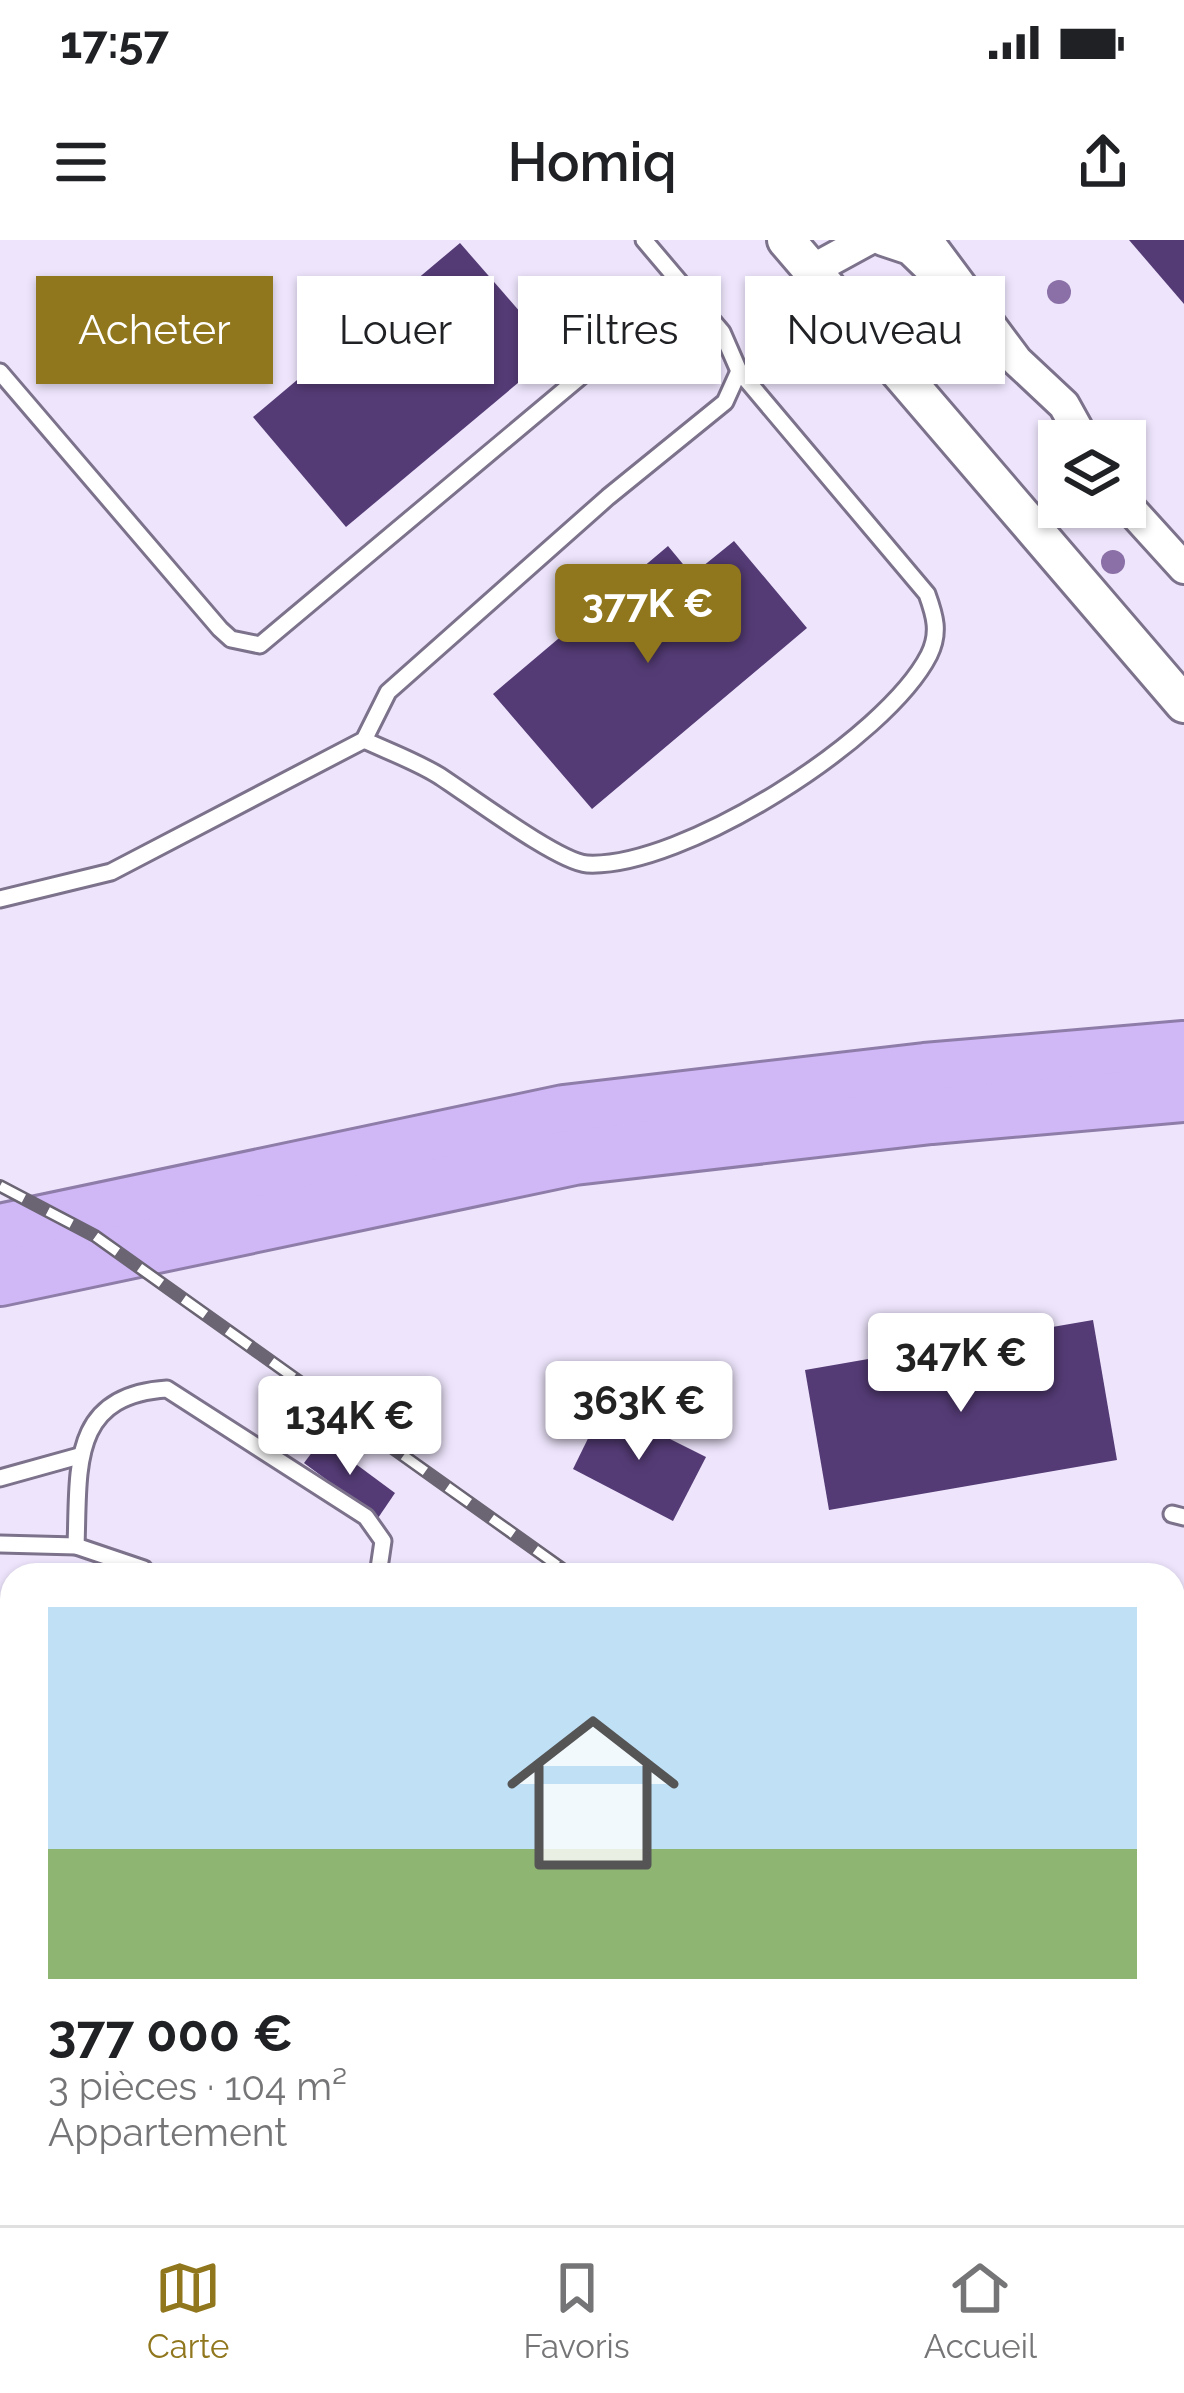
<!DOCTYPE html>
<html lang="fr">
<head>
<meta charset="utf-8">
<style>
  :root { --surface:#fff; --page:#f2f2f2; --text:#202124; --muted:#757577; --line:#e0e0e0; --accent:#90771d }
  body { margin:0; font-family:Raleway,sans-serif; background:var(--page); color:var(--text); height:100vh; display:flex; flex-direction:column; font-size:45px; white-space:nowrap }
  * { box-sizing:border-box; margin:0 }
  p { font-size:39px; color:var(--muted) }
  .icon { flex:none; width:66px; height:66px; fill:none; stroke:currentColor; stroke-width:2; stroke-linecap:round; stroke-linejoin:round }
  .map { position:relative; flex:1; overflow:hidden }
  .side { position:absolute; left:0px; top:1323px; width:1185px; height:663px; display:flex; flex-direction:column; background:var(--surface); border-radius:36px 36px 0 0; box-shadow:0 3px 9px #0004 }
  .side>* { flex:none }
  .hud { position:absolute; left:36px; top:36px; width:1113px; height:108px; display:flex; gap:24px }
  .tools { position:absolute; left:1038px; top:180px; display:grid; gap:24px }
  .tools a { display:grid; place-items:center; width:108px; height:108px; border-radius:0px; background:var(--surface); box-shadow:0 3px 9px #0004; font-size:60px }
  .price { position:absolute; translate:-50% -102px; padding:0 27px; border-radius:12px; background:#fff; color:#222; font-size:39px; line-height:78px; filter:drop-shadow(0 3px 6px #0008) }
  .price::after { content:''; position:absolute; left:50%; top:72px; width:36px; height:27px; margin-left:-18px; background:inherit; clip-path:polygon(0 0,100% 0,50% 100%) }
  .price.active { background:var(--accent); color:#fff }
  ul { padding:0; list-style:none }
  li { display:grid; align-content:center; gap:24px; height:636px; padding:0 48px }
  li span { display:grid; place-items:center; height:372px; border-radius:0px; color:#555 }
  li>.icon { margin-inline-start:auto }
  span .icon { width:216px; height:216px; fill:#fffc; stroke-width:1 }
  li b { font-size:51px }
  .tag { padding:0 42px; border-radius:0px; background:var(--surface); box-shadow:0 3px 9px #0004; font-size:42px; line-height:108px }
  .tag.active { background:var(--accent); color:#fff }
  .status { display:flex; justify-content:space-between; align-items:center; height:84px; padding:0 60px; background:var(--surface); direction:ltr }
  .status svg { height:33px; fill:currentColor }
  header { display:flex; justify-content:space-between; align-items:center; height:156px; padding:0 48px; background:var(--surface); font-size:54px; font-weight:600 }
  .tab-bar { display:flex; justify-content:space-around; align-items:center; height:168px; border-top:3px solid var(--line); background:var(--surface); font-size:33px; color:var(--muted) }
  .tab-bar a { display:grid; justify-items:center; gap:6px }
  .tab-bar .active { color:var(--accent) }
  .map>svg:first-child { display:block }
  .building { fill:#543b75 }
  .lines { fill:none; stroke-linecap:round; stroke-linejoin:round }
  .service-casing { stroke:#7c728b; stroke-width:21 }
  .minor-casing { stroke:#7c728b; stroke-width:36 }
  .tertiary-casing { stroke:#7c728b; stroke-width:42 }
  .motorway-casing { stroke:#8f7da9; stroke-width:60 }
  .service { stroke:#fff; stroke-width:15 }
  .minor { stroke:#fff; stroke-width:30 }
  .tertiary { stroke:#fff; stroke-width:36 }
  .motorway { stroke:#d0b7f6; stroke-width:54 }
  .rail-casing { stroke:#6a6473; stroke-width:14 }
  .rail { stroke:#fff; stroke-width:9; stroke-dasharray:27; stroke-linecap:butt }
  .tree { fill:#8a70a6 }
</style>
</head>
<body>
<div class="status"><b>17:57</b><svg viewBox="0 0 49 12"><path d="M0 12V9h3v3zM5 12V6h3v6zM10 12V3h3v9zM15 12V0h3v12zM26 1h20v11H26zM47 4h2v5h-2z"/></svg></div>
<header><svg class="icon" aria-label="menu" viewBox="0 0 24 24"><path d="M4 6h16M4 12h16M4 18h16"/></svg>Homiq<svg class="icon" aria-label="share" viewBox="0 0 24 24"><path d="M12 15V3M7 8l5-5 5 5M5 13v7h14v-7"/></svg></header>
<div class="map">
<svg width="1184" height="1985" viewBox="0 0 1184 1985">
  <rect width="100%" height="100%" fill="#eee5fc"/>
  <g class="building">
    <path d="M1129,0H1184V64Z"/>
    <path d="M460,3L555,112L346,287L253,177Z"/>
    <path d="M734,301L807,388L592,569L493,454L668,306L692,335Z"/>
    <path d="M1093,1080L1117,1220L829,1270L805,1130Z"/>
    <path d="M604,1166L706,1217L673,1281L573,1229Z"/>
    <path d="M322,1199L395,1253L378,1278L304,1223Z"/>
    <path d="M1176,1420L1184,1422V1487L1173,1484Z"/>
    <path d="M1184,1639V1908H1181L1173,1803V1640Z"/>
    <path d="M509,1974H698L699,1985H510Z"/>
    <path d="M1009,1974H1153L1154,1985H1010Z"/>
  </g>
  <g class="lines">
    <defs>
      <g id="service">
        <path d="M0,132L220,389L231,399L260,405L685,49"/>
        <path d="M364,500C388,511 415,521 438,535C468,554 558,622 587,624C682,629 886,499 929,415C940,393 935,376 927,354L739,131L722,92L644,0"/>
        <path d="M0,659L111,632L364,500L388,452L608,257L725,162L739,131"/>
        <path d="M0,1238L79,1216"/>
        <path d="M1172,1274L1184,1277"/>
        <path d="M0,1304L76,1306L144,1329L148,1335"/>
        <path d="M76,1306C79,1229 69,1155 167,1149L366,1277L383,1301L378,1335"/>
        <path d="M0,1793H12"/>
      </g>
      <g id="minor">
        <path d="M883,0L910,9L938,36"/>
        <path d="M927,0L1017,121L1064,165L1084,201"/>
        <path d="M812,30L867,0"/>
        <path d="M1125,263L1184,328"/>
      </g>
      <path id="tertiary" d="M786,0L1184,464"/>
      <g id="motorway">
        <path d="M0,992L564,873L925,831L1184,809"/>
        <path d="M0,1038L574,917L931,876L1184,854"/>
      </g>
    </defs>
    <use href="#service" class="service-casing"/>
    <use href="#minor" class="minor-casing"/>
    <use href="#tertiary" class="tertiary-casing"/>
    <use href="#motorway" class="motorway-casing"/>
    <use href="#service" class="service"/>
    <use href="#minor" class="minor"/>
    <use href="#tertiary" class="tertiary"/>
    <use href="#motorway" class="motorway"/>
    <defs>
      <g id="rail">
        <path d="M0,946L95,996L571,1335"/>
        <path d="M1173,1522L1184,1525"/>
      </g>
    </defs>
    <use href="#rail" class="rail-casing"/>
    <use href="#rail" class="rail"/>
  </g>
  <g class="tree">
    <circle cx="1059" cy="52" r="12"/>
    <circle cx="1113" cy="322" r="12"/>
  </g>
</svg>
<div class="tools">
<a><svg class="icon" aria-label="layers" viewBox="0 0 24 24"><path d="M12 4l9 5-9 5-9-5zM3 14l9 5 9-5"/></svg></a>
</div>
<b class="price active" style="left:648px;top:426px">377K €</b>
<b class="price" style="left:961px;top:1175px">347K €</b>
<b class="price" style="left:639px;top:1223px">363K €</b>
<b class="price" style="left:350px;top:1238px">134K €</b>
<div class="hud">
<a class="tag active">Acheter</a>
<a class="tag">Louer</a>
<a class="tag">Filtres</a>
<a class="tag">Nouveau</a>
</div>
<section class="side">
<ul>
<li><span style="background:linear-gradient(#bfe0f5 65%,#8fb573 0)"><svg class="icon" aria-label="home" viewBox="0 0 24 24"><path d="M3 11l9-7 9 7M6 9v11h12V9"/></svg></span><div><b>377 000 €</b><p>3 pièces · 104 m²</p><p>Appartement</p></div></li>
</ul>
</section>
</div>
<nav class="tab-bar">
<a class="active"><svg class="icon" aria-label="map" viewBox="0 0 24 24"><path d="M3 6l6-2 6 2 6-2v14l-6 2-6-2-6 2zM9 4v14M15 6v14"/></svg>Carte</a>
<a><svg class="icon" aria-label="saved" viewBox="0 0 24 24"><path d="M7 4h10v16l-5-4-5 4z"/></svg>Favoris</a>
<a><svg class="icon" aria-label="home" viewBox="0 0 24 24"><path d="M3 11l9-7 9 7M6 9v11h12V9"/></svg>Accueil</a>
</nav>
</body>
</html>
